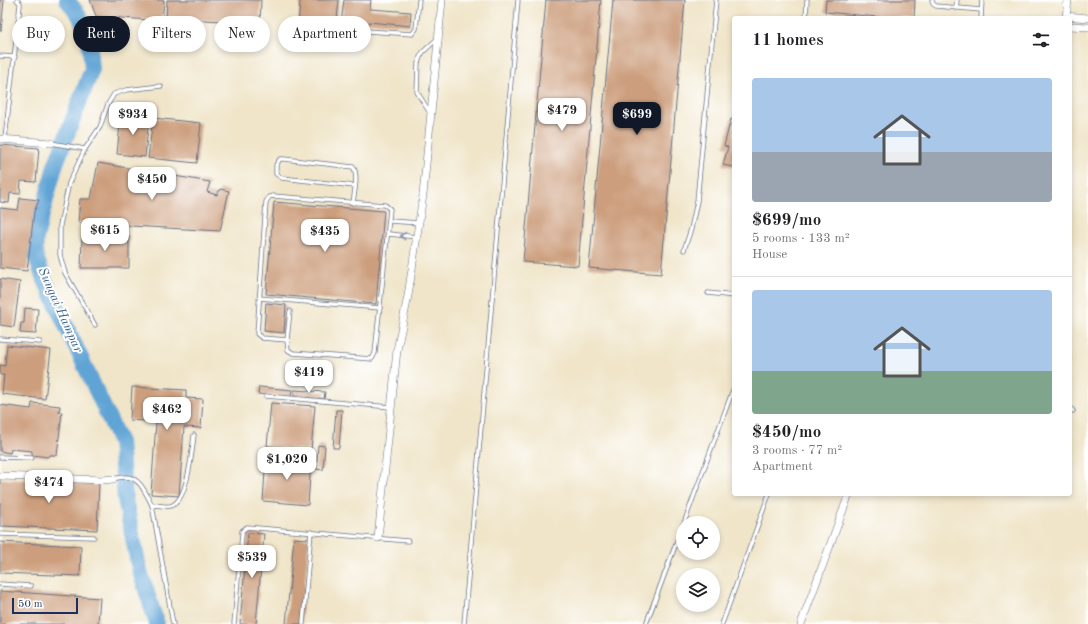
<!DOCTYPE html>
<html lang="en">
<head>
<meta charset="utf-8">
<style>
  :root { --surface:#fff; --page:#f2f2f2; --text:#202124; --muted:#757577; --line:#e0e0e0; --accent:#111827 }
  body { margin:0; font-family:"Old Standard TT",serif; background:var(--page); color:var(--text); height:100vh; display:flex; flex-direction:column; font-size:15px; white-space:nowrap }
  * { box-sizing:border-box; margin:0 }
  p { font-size:13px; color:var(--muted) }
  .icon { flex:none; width:22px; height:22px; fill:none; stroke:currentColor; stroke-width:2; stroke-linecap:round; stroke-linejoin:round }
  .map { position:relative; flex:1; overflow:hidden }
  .drawer { position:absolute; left:732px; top:16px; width:340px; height:480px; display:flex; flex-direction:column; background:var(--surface); border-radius:4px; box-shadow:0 2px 6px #0003 }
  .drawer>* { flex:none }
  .banner { position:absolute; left:12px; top:16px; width:380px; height:36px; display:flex; gap:8px }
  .buttons { position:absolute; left:676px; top:516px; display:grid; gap:8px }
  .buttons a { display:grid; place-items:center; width:44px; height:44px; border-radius:50%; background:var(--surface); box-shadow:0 2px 6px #0003; font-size:20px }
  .scale { position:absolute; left:12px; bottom:10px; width:66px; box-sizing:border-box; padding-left:4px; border:2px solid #1b2f5e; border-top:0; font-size:11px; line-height:14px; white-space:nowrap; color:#1b2f5e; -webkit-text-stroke:3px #fff; paint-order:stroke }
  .price { position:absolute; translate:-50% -34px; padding:0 9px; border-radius:8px; background:#fff; color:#222; font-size:13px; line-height:26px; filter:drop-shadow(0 1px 2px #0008) }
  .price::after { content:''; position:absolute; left:50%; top:24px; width:12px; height:9px; margin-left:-6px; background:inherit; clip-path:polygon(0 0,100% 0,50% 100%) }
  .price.current { background:var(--accent); color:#fff }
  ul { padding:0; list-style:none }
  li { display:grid; align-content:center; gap:8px; height:212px; padding:0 20px }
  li+li { border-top:1px solid var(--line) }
  li span { display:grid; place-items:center; height:124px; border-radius:4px; color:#555 }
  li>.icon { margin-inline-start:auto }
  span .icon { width:72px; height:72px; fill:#fffc; stroke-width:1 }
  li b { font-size:17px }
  h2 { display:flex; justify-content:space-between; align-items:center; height:48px; padding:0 20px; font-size:17px }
  .chip { padding:0 14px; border-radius:18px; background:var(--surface); box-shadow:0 2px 6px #0003; font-size:14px; line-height:36px }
  .chip.current { background:var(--accent); color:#fff }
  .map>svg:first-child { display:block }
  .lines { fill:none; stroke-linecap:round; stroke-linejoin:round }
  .river { stroke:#60a4d5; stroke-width:16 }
  .building { fill:#cc9e7d }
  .lane-casing { stroke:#666f83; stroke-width:5 }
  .street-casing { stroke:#666f83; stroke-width:8 }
  .lane { stroke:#fff; stroke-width:3.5 }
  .street { stroke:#fff; stroke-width:7 }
  .oneway { stroke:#8d97ae }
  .labels { text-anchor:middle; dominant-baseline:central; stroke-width:4; stroke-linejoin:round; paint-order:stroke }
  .water-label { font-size:13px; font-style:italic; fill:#375e8e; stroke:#fff }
</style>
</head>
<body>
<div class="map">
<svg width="1088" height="624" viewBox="0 0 1088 624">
  <rect width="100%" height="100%" fill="#fff"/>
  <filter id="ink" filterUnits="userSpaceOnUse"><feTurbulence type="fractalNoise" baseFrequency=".025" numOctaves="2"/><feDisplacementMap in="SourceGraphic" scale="8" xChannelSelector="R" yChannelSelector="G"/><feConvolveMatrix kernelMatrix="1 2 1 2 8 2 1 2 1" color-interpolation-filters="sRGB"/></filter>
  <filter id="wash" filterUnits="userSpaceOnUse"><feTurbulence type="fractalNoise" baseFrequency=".012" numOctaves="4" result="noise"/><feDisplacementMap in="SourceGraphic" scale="16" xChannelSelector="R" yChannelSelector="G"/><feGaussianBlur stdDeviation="0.9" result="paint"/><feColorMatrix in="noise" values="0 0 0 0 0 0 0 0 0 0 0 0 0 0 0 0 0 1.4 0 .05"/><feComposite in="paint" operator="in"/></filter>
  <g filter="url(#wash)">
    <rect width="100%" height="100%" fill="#f0e5c9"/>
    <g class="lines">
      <path class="river" d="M67,0L79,15L89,37L92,69L55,166L36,237L35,254L43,276L120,442L125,499L139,568L157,624"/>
    </g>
    <g id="blocks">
      <g class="building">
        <path d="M0,0H4L1,31H0Z"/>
        <path d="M90,0H164L162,21L96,16Z"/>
        <path d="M167,0H261L260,23L166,18Z"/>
        <path d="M300,0H339L336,29L298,26Z"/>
        <path d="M344,0H371L370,9L411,12L410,26L369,22L368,26L341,23Z"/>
        <path d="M546,0H601L578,266L523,262Z"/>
        <path d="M613,0H685L661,274L589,268Z"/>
        <path d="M826,0H915L914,18H888L825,12Z"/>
        <path d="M121,114L149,117L145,157L117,154Z"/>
        <path d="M153,118L201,123L197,163L148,158Z"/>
        <path d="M731,119L734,120L733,167L723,165L728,147L724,146Z"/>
        <path d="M0,145L39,148L36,182L21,181L20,194L10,193L9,203L0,202Z"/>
        <path d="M98,163L210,182L207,192L217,195L220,189L229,191L220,231L78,223L80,199H91Z"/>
        <path d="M20,198L39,200L34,212L27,271L0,268V208L18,210Z"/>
        <path d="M274,202L384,211L376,304L266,294Z"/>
        <path d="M82,236H129V268H81Z"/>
        <path d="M0,279L20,282L14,327L0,325Z"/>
        <path d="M266,303L286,305L284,333L264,331Z"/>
        <path d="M25,308L38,309L36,334L20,333L21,323H24Z"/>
        <path d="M7,345L51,350L45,399L2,394L4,375H0V365L5,366Z"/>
        <path d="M132,387L186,390V398L203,399L201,428L184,427L179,496L151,494L156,422L130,420Z"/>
        <path d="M259,387L292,390L291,397L258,394Z"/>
        <path d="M294,390L325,392L324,399L294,397Z"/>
        <path d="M32,403L60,406L59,412H62L57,455H49L48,457L32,455V451L11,449L10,453L0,451V405L31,409Z"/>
        <path d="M271,403L315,406L311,450L267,446Z"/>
        <path d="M336,410H342L339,448H333Z"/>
        <path d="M318,445L325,446L323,470L316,469Z"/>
        <path d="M266,457L311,461L308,505L263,501Z"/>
        <path d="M0,479L99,483L97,530L0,526Z"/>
        <path d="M248,533L264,534L256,624H240Z"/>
        <path d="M294,538L309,539L301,624H286Z"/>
        <path d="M0,542L81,546L80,576L0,573Z"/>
        <path d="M0,591L100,598L98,624H0Z"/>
      </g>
    </g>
  </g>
  <g filter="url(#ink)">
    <use href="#blocks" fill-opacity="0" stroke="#666f83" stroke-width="1"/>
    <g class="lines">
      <defs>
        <g id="lane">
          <path d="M932,0L933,4L936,6L981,10"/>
          <path d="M956,8L957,0"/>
          <path d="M806,18L807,0"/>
          <path d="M981,18L982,0"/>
          <path d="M367,31L412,34L416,29L419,0"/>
          <path d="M0,56L15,57"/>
          <path d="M430,113L417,92L418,63L420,57L423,52L437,39"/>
          <path d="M5,139L20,5V3L17,0"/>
          <path d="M51,143L85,149L100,127L108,104L114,94L126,90L161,86"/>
          <path d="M85,149L69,183L60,225V255L65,273L95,325"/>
          <path d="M273,196L385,205L390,209L375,353L372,359L293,353L288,350L287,340L262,338L257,334L266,202L269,197Z"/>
          <path d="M353,203C354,194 359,174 353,167L284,159H280L276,165V174L282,178L355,186"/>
          <path d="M390,221L419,223"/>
          <path d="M389,234L417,237"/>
          <path d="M684,250L691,229L697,201L716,0"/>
          <path d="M708,293L734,296"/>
          <path d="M259,298L380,308"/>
          <path d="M0,339L40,342"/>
          <path d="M287,340L290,311"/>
          <path d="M266,396L390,407"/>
          <path d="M1070,407L1073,411"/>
          <path d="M0,457L32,458"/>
          <path d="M113,479C117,478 121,477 126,477C140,477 146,494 152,505L173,624"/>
          <path d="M152,505C157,505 165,507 170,506C188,503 192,450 194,435"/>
          <path d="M684,523L734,387"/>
          <path d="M0,534L94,537"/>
          <path d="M0,584L31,586"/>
          <path d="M234,624L242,534V531L247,527L408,541"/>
          <path d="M303,624L311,532"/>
          <path d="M464,624L518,0"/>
          <path d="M646,624L683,525"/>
          <path d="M722,624L769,494"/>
        </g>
        <g id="street">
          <path d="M1066,16L1088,18"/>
          <path d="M1066,18L1068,0"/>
          <path d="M1070,26L1088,27"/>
          <path d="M0,139L51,143"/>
          <path d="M0,476L103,480L113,479"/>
          <path d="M378,538L397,350L408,296L423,195L442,0"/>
          <path d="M801,624L849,494"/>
        </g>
      </defs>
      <use href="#lane" class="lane-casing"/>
      <use href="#street" class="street-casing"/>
      <use href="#lane" class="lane"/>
      <use href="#street" class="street"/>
    </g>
    <defs><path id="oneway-chevron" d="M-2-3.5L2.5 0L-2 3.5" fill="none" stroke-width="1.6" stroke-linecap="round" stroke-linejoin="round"/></defs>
    <use class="oneway" href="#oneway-chevron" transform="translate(403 236) rotate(-175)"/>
  </g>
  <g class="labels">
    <g class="water-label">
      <text transform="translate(60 310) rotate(66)">Sungai Hampar</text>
    </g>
  </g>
</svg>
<div class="buttons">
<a><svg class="icon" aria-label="locate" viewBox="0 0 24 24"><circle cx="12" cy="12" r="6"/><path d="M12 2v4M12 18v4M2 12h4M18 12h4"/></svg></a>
<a><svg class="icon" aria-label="layers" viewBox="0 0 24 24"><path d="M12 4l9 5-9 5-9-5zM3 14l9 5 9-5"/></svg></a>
</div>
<div class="scale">50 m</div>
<b class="price" style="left:562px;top:132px">$479</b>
<b class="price" style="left:133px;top:136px">$934</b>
<b class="price current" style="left:637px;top:136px">$699</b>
<b class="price" style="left:152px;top:201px">$450</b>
<b class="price" style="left:105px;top:252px">$615</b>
<b class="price" style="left:325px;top:253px">$435</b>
<b class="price" style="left:309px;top:394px">$419</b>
<b class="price" style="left:167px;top:431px">$462</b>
<b class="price" style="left:287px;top:481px">$1,020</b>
<b class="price" style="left:49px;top:504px">$474</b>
<b class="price" style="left:252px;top:579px">$539</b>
<div class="banner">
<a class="chip">Buy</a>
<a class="chip current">Rent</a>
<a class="chip">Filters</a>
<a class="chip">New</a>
<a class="chip">Apartment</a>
</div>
<section class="drawer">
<h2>11 homes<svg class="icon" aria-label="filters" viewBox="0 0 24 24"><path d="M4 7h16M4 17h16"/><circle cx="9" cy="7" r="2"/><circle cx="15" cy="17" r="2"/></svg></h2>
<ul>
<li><span style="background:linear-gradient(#a9c7e8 60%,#9aa5b1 0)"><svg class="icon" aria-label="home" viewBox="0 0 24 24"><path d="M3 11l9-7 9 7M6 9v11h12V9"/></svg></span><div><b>$699/mo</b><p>5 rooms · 133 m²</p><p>House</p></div></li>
<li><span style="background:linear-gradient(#a9c7e8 65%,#7fa58c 0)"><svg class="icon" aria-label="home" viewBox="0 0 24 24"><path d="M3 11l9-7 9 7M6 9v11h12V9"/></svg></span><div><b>$450/mo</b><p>3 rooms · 77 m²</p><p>Apartment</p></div></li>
</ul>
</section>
</div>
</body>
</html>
